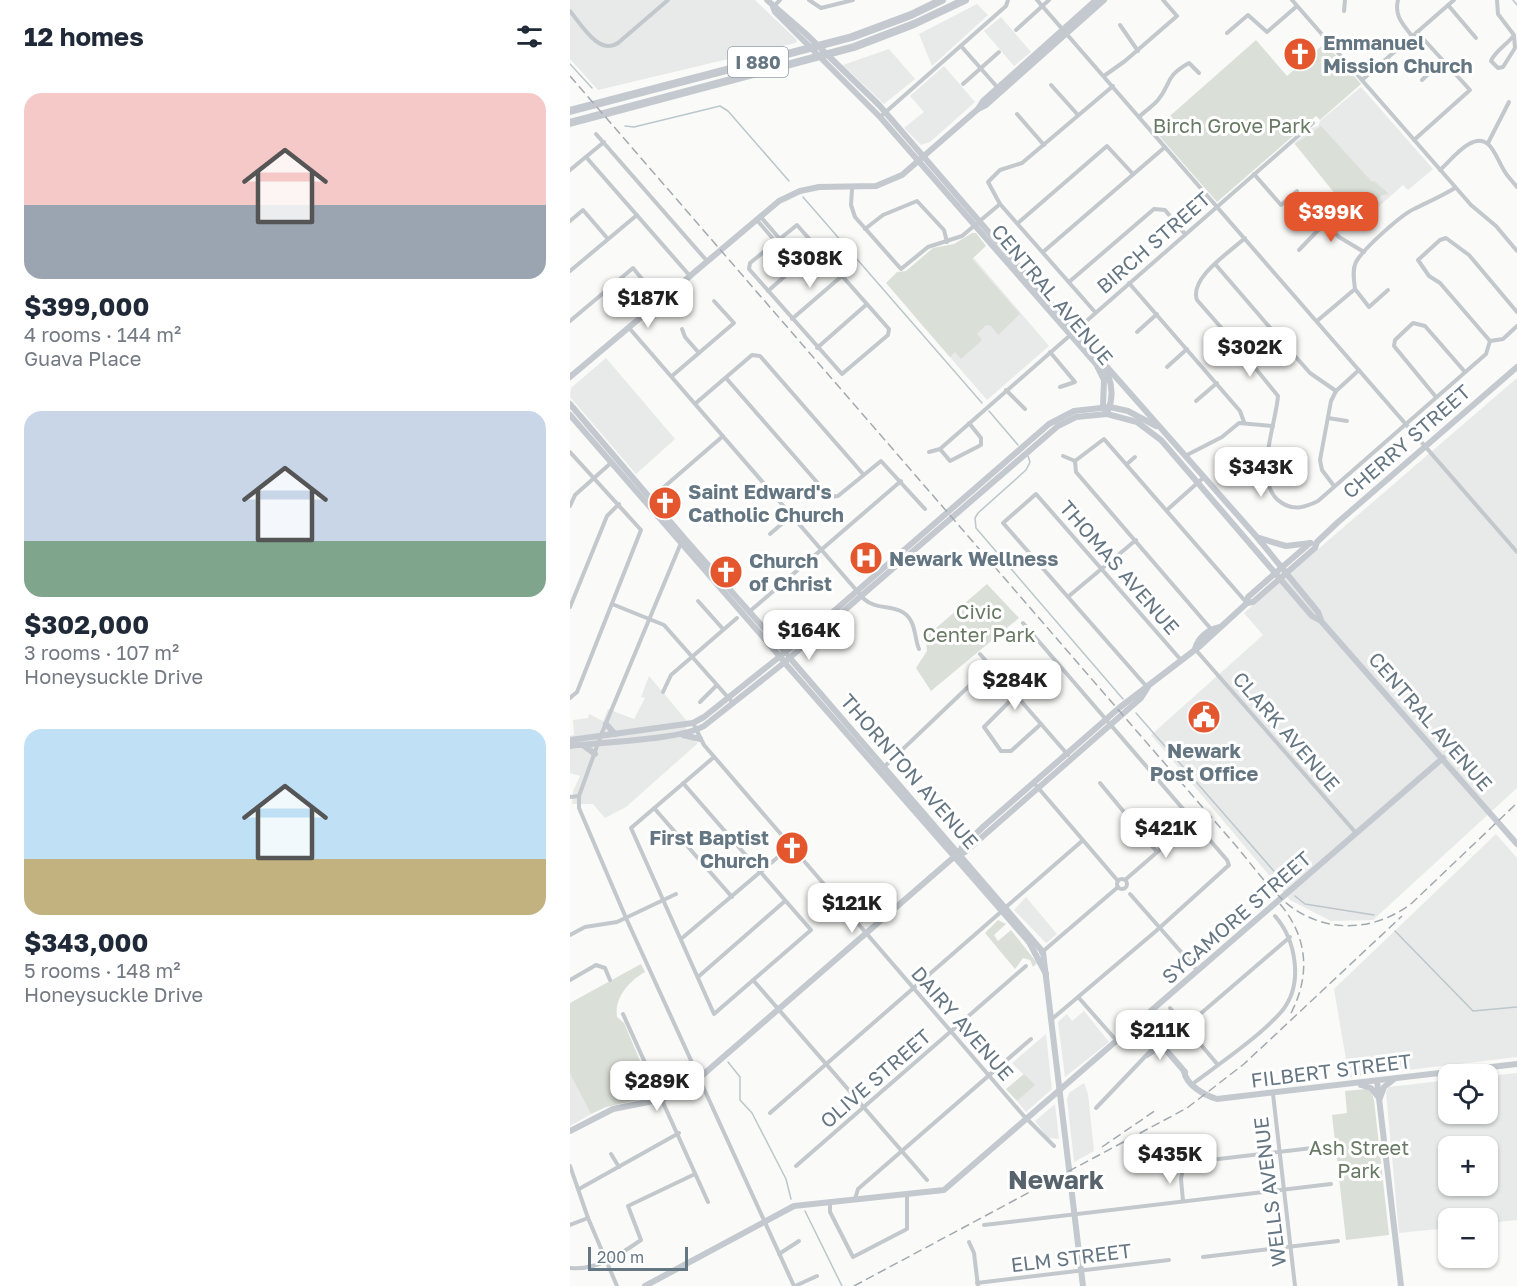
<!DOCTYPE html>
<html lang="en">
<head>
<meta charset="utf-8">
<style>
  :root { --surface:#fff; --page:#f6f6f7; --text:#1f2937; --muted:#747a83; --accent:#e4572e }
  body { margin:0; font-family:"Golos Text",sans-serif; background:var(--page); color:var(--text); height:100vh; display:flex; flex-direction:column; font-size:22px; white-space:nowrap }
  * { box-sizing:border-box; margin:0 }
  p { font-size:20px; color:var(--muted) }
  .icon { flex:none; width:33px; height:33px; fill:none; stroke:currentColor; stroke-width:2; stroke-linecap:round; stroke-linejoin:round }
  .map { position:relative; flex:1; overflow:hidden }
  .side { display:flex; flex-direction:column; background:var(--surface); width:570px }
  .side>* { flex:none }
  .fabs { position:absolute; left:868px; top:1064px; display:grid; gap:12px }
  .fabs a { display:grid; place-items:center; width:60px; height:60px; border-radius:12px; background:var(--surface); box-shadow:0 2px 4px #0004; font-size:30px }
  .scale { position:absolute; left:18px; bottom:15px; width:100px; box-sizing:border-box; padding-left:6px; border:3px solid #657683; border-top:0; font-size:16px; line-height:21px; white-space:nowrap; color:#657683; -webkit-text-stroke:4px #fff; paint-order:stroke }
  .price { position:absolute; translate:-50% -51px; padding:0 14px; border-radius:12px; background:#fff; color:#222; font-size:20px; line-height:39px; filter:drop-shadow(0 2px 3px #0008) }
  .price::after { content:''; position:absolute; left:50%; top:36px; width:18px; height:14px; margin-left:-9px; background:inherit; clip-path:polygon(0 0,100% 0,50% 100%) }
  .price.on { background:var(--accent); color:#fff }
  ul { padding:0; list-style:none }
  li { display:grid; align-content:center; gap:12px; height:318px; padding:0 24px }
  li span { display:grid; place-items:center; height:186px; border-radius:18px; color:#555 }
  li>.icon { margin-inline-start:auto }
  span .icon { width:108px; height:108px; fill:#fffc; stroke-width:1 }
  li b { font-size:26px }
  h2 { display:flex; justify-content:space-between; align-items:center; height:72px; padding:0 24px; font-size:26px }
  main { display:flex; flex:1; min-height:0 }
  .map>svg:first-child { display:block }
  .built { fill:#e8e9e9; fill-rule:evenodd }
  .green { fill:#dadfd7 }
  .lines { fill:none; stroke-linecap:round; stroke-linejoin:round }
  .stream { stroke:#bbc7cb; stroke-width:1.5 }
  .street { stroke:#c3c8cc; stroke-width:4 }
  .secondary { stroke:#c3c9ce; stroke-width:6 }
  .primary { stroke:#c3c9ce; stroke-width:6 }
  .highway { stroke:#c3c9ce; stroke-width:8 }
  .rail { stroke:#a2aab0; stroke-width:1.5; stroke-dasharray:9 4.5; stroke-linecap:butt }
  .labels { text-anchor:middle; dominant-baseline:central; stroke-width:6; stroke-linejoin:round; paint-order:stroke }
  .shield { fill:#fff; stroke:#939fa8; stroke-width:1.5 }
  .shield-label { font-size:18px; font-weight:bold; fill:#657683 }
  .poi-label { font-size:20px; font-weight:bold; fill:#657683; stroke:#fff; text-anchor:start }
  .park-label { font-size:20px; fill:#687a64; stroke:#fff }
  .street-label { font-size:20px; fill:#657683; stroke:#fff }
  .district-label { font-size:26px; font-weight:bold; fill:#57646e; stroke:#fff }
</style>
</head>
<body>
<main>
<section class="side">
<h2>12 homes<svg class="icon" aria-label="filters" viewBox="0 0 24 24"><path d="M4 7h16M4 17h16"/><circle cx="9" cy="7" r="2"/><circle cx="15" cy="17" r="2"/></svg></h2>
<ul>
<li><span style="background:linear-gradient(#f6c9c9 60%,#9aa5b1 0)"><svg class="icon" aria-label="home" viewBox="0 0 24 24"><path d="M3 11l9-7 9 7M6 9v11h12V9"/></svg></span><div><b>$399,000</b><p>4 rooms · 144 m²</p><p>Guava Place</p></div></li>
<li><span style="background:linear-gradient(#c9d6e8 70%,#7fa58c 0)"><svg class="icon" aria-label="home" viewBox="0 0 24 24"><path d="M3 11l9-7 9 7M6 9v11h12V9"/></svg></span><div><b>$302,000</b><p>3 rooms · 107 m²</p><p>Honeysuckle Drive</p></div></li>
<li><span style="background:linear-gradient(#bfe0f5 70%,#c2b280 0)"><svg class="icon" aria-label="home" viewBox="0 0 24 24"><path d="M3 11l9-7 9 7M6 9v11h12V9"/></svg></span><div><b>$343,000</b><p>5 rooms · 148 m²</p><p>Honeysuckle Drive</p></div></li>
</ul>
</section>
<div class="map">
<svg width="947" height="1286" viewBox="0 0 947 1286">
  <rect width="100%" height="100%" fill="#fafaf8"/>
  <g class="built">
    <path d="M0,0H185L227,40L226,43L28,90L0,59Z"/>
    <path d="M407,4L418,15L362,66L349,34Z"/>
    <path d="M431,17L461,52L444,66L414,31Z"/>
    <path d="M319,49L345,79L314,104L273,65Z"/>
    <path d="M374,66L405,102L360,142L351,145L334,128L354,112L340,96Z"/>
    <path d="M791,87L863,169L838,190L833,185L789,224L724,143L742,128L748,126L750,121Z"/>
    <path d="M403,257L479,346L417,400L340,311Z"/>
    <path d="M36,358L105,439L66,474L0,397L1,388Z"/>
    <path d="M947,378V788L803,920L761,921L720,900L581,735L693,635L674,613Z"/>
    <path d="M79,676L117,721L115,736L128,743L56,807L35,818L23,804H2L3,791L10,776L0,773V736L4,735L3,720L18,718L19,714L33,721L38,709L64,719L75,698L71,697Z"/>
    <path d="M926,834L947,858V1057L779,1077L764,989Z"/>
    <path d="M456,897L487,934L476,943L444,910Z"/>
    <path d="M514,1011L539,1042L495,1077L488,1022L497,1014L502,1021Z"/>
    <path d="M476,1034L482,1089L456,1112L447,1101L464,1085L442,1063Z"/>
    <path d="M947,1073V1220L918,1223V1218H879V1228L829,1233L816,1092L819,1087L879,1080V1113H918V1076ZM879,1146H918V1185H879Z"/>
    <path d="M0,1074L21,1114L0,1126Z"/>
    <path d="M514,1083L518,1094L524,1151L504,1162L497,1099L499,1093Z"/>
    <path d="M485,1104L489,1139L478,1138L465,1121Z"/>
  </g>
  <g class="green">
    <path d="M686,40L717,76L755,43L791,84L750,120L746,116L647,202L584,130Z"/>
    <path d="M751,126L802,182L804,181L819,194L812,195L799,209L802,212L789,223L725,144Z"/>
    <path d="M402,233H406L416,246L402,259L450,314L428,335L421,326L416,325L407,334L412,340L391,359L385,352L380,357L316,283L327,272L336,271L363,248L384,244Z"/>
    <path d="M417,584L449,618L361,691L346,668L357,651L356,643L351,641Z"/>
    <path d="M428,920L436,924L424,935L428,941L441,930L467,963L463,967L460,960L453,958L445,969L415,933Z"/>
    <path d="M71,964L75,972C59,981 44,998 47,1017L54,1023L85,1096L36,1107L21,1114L0,1074V1003Z"/>
    <path d="M454,1074L465,1085L447,1101L436,1089Z"/>
    <path d="M796,1089L801,1091L804,1100L819,1235L776,1240L762,1115L777,1113L775,1091Z"/>
  </g>
  <g class="lines">
    <g class="stream">
      <path d="M943,0L947,5"/>
      <path d="M0,64L22,88"/>
      <path d="M55,126L64,127L150,106L158,111L219,181"/>
      <path d="M233,197L412,403"/>
      <path d="M419,411L448,445"/>
      <path d="M458,456L460,462L456,470L408,513L405,518L406,528L553,699"/>
      <path d="M566,713L717,886"/>
      <path d="M725,896L735,904L804,915"/>
      <path d="M825,931L903,1011L947,1007"/>
      <path d="M158,1062L170,1077V1100L182,1113L216,1179L221,1199"/>
      <path d="M235,1211L272,1286"/>
    </g>
    <g class="street">
      <path d="M239,0L251,8L283,0"/>
      <path d="M467,0L947,552"/>
      <path d="M722,0L901,205L926,226L947,251"/>
      <path d="M828,0C824,16 833,24 842,36"/>
      <path d="M927,0L928,14L944,35L945,48L933,67L928,68L921,61C925,51 938,44 944,35"/>
      <path d="M878,5L906,38"/>
      <path d="M204,6L210,0"/>
      <path d="M0,11C11,24 29,56 48,43L98,0"/>
      <path d="M774,11L775,0"/>
      <path d="M550,25L568,51"/>
      <path d="M446,30L479,0"/>
      <path d="M657,33L678,15L697,32L727,6"/>
      <path d="M391,46L428,88"/>
      <path d="M534,76L555,61L607,16L593,0"/>
      <path d="M792,80L884,0"/>
      <path d="M852,80L872,61"/>
      <path d="M393,84L429,52"/>
      <path d="M481,85L508,115"/>
      <path d="M447,114L474,145"/>
      <path d="M310,117L436,6L438,0"/>
      <path d="M569,117C575,111 583,106 588,100C602,83 594,77 619,63L629,73"/>
      <path d="M26,134L137,261"/>
      <path d="M844,140L900,90L847,32"/>
      <path d="M918,143L939,102"/>
      <path d="M16,157L120,276"/>
      <path d="M0,170L34,142"/>
      <path d="M870,170C879,162 888,150 899,144C921,131 926,159 935,172C938,177 943,182 947,187"/>
      <path d="M684,174L711,205L727,191"/>
      <path d="M282,189L281,205L285,217L331,269L358,247L392,236L430,204"/>
      <path d="M190,216L209,238"/>
      <path d="M186,219L205,241"/>
      <path d="M0,221L13,210L38,239"/>
      <path d="M448,223L537,146L563,174"/>
      <path d="M227,225L319,329L318,335L272,374L179,269L180,263Z"/>
      <path d="M295,229L313,215L347,201L374,230L377,242"/>
      <path d="M729,250L755,223L769,237L794,252"/>
      <path d="M473,252L595,147"/>
      <path d="M646,265L702,330"/>
      <path d="M0,271L67,215"/>
      <path d="M499,282L584,209L595,210L615,234"/>
      <path d="M559,283L670,411L674,422"/>
      <path d="M785,289L799,307L818,290"/>
      <path d="M198,291L248,247"/>
      <path d="M525,312L430,204L418,182L430,170L452,163L543,86"/>
      <path d="M222,319L273,275"/>
      <path d="M0,321L63,268L90,301"/>
      <path d="M747,321L785,289C784,280 782,270 786,262C793,249 831,215 844,209C858,202 872,196 885,188"/>
      <path d="M60,329L294,599C308,612 331,602 341,621C346,630 345,640 349,649"/>
      <path d="M112,329L115,337L129,353"/>
      <path d="M567,332L587,314"/>
      <path d="M710,339L740,373L766,391"/>
      <path d="M920,341L870,283L859,276L848,260L870,240L876,238L899,255L947,312"/>
      <path d="M247,348L297,304"/>
      <path d="M669,348L627,300C619,278 660,252 675,238"/>
      <path d="M480,352L505,382L490,387"/>
      <path d="M673,353L708,396C706,425 681,484 712,503C724,511 736,507 748,501L916,354L920,341L933,339L947,326"/>
      <path d="M597,367L617,349"/>
      <path d="M102,376L164,323L144,301"/>
      <path d="M156,378L260,497L268,496L311,461L355,509"/>
      <path d="M436,390L455,409"/>
      <path d="M866,397L824,346L825,340L843,323L855,326L895,372"/>
      <path d="M626,401L647,383"/>
      <path d="M126,403L182,355L190,356L293,474"/>
      <path d="M758,418L777,421"/>
      <path d="M370,449L380,461L411,445V438L399,423"/>
      <path d="M0,452L71,530L7,692L0,698"/>
      <path d="M359,452L370,449L743,123"/>
      <path d="M493,456L505,461"/>
      <path d="M615,456L652,437L669,423L703,426"/>
      <path d="M505,461L534,439L676,602"/>
      <path d="M505,461L506,472L641,629"/>
      <path d="M557,464L565,457"/>
      <path d="M680,468L696,471"/>
      <path d="M764,486L752,470L750,460L761,401L766,391L789,370"/>
      <path d="M79,500L153,436"/>
      <path d="M0,506L5,495L42,462"/>
      <path d="M597,510L633,478"/>
      <path d="M200,534L222,515"/>
      <path d="M111,543L31,735L9,796V808L56,918L224,1286"/>
      <path d="M499,596L566,540"/>
      <path d="M128,601L153,629"/>
      <path d="M42,604L94,625L163,703"/>
      <path d="M0,607L37,516L49,504"/>
      <path d="M179,612L331,481"/>
      <path d="M453,623L657,860L659,865L586,931L482,1019"/>
      <path d="M625,649L786,833"/>
      <path d="M410,654L498,755"/>
      <path d="M577,687L433,523L466,494L611,660"/>
      <path d="M93,692L101,675L167,618"/>
      <path d="M446,695L414,727L431,751H441L471,724"/>
      <path d="M130,702L147,685"/>
      <path d="M123,723L134,745L453,1115L484,1146"/>
      <path d="M313,768L420,666"/>
      <path d="M113,783L241,930L144,1014L61,828L144,757"/>
      <path d="M464,783L548,881"/>
      <path d="M530,783L587,852"/>
      <path d="M0,797L9,796"/>
      <path d="M84,808L162,897"/>
      <circle cx="552" cy="884" r="5"/>
      <path d="M555,880L623,821"/>
      <path d="M560,894L627,970"/>
      <path d="M436,907L512,841"/>
      <path d="M0,935L15,927L47,922L106,894"/>
      <path d="M111,939L221,846"/>
      <path d="M471,953L548,887"/>
      <path d="M128,977L215,901"/>
      <path d="M0,980L26,965L35,968L40,980"/>
      <path d="M183,980L357,1180"/>
      <path d="M509,998L546,1040"/>
      <path d="M600,1008L648,1065"/>
      <path d="M53,1014L138,1202"/>
      <path d="M615,1027L720,937"/>
      <path d="M577,1056L592,1046"/>
      <path d="M625,1082C652,1062 690,1036 712,1011C734,984 726,940 705,916"/>
      <path d="M703,1094L725,1286"/>
      <path d="M526,1108L589,1042"/>
      <path d="M200,1113L432,911"/>
      <path d="M41,1154L49,1167"/>
      <path d="M0,1166L18,1218L47,1286"/>
      <path d="M226,1166L456,966"/>
      <path d="M9,1189L109,1133"/>
      <path d="M285,1199L288,1189L461,1039"/>
      <path d="M613,1201L611,1179L614,1163L759,1146"/>
      <path d="M260,1202V1212L283,1257L337,1229V1194"/>
      <path d="M0,1225L18,1218"/>
      <path d="M414,1225L761,1184"/>
      <path d="M399,1242L404,1253L408,1286"/>
      <path d="M209,1254L229,1241"/>
      <path d="M633,1257L768,1241"/>
      <path d="M0,1268C26,1271 51,1254 71,1240L58,1206L125,1174"/>
      <path d="M407,1283L599,1260"/>
      <path d="M225,1286L247,1276"/>
    </g>
    <g class="secondary">
      <path d="M197,0L235,33L309,105L530,361C541,376 545,393 538,411"/>
      <path d="M203,7L205,12L310,117L526,364L534,380L533,406L536,412"/>
      <path d="M408,109L413,101L526,0"/>
      <path d="M537,367L686,536L748,612L751,620"/>
      <path d="M0,377L209,201L230,191L249,187L306,186L332,175L408,109L416,105L534,0"/>
      <path d="M540,407L558,411L586,426"/>
      <path d="M537,414L567,422L591,440L742,616L751,621L947,844"/>
      <path d="M689,538L716,546L741,543"/>
      <path d="M677,603L678,597L740,543"/>
      <path d="M625,649C628,637 639,629 650,627"/>
      <path d="M219,657L473,952L513,1286"/>
      <path d="M214,662L459,942L476,974"/>
      <path d="M389,853L392,847L414,826L549,708L630,646L677,603L683,602L745,548L747,542L767,523L947,367"/>
      <path d="M571,1021L615,1072"/>
      <path d="M614,1071C616,1085 634,1095 647,1099L947,1064"/>
      <path d="M807,1081L831,1286"/>
      <path d="M791,1085L801,1088L809,1098"/>
      <path d="M810,1098L814,1087L823,1080"/>
      <path d="M0,1131L43,1109L93,1099L128,1079L384,857L395,852L571,698L578,687"/>
      <path d="M75,1286L224,1206L374,1190L873,758"/>
    </g>
    <g class="primary">
      <path d="M0,404L115,539L216,653"/>
      <path d="M0,415L212,659"/>
      <path d="M36,724L45,734"/>
      <path d="M113,735L130,739"/>
      <path d="M0,740L123,723L134,717L233,638L479,424L504,411L540,407"/>
      <path d="M13,745L25,754"/>
      <path d="M0,746C32,742 110,740 134,726L210,666L488,426L506,417L537,414"/>
    </g>
    <g class="highway">
      <path d="M0,111L282,37L341,15L372,0"/>
      <path d="M0,123L284,47L344,24L395,0"/>
    </g>
    <g class="rail">
      <path d="M0,76L667,847C682,865 697,886 715,902C753,934 803,933 842,903L947,803"/>
      <path d="M710,904C738,937 741,976 720,1015"/>
      <path d="M532,1147L586,1110"/>
      <path d="M284,1286L617,1108L674,1064L832,916"/>
    </g>
  </g>
  <defs>
    <symbol id="church-disc" viewBox="-11 -11 22 22"><circle r="9.5" fill="#e4572e" stroke="#fff"/><path d="M-1.2-6h2.4v3.5h3.3v2.4h-3.3V6h-2.4V-.1h-3.3v-2.4h3.3Z" fill="#fff"/></symbol>
    <symbol id="hospital-disc" viewBox="-11 -11 22 22"><circle r="9.5" fill="#e4572e" stroke="#fff"/><path d="M-5-5h3v3.5h4V-5h3V5h-3V1.5h-4V5h-3Z" fill="#fff"/></symbol>
    <symbol id="civic-disc" viewBox="-11 -11 22 22"><circle r="9.5" fill="#e4572e" stroke="#fff"/><path d="M-.6-6.5H3V-4.5H.6V-3L4-1V1h2V6H-6V1h2V-1L-.6-3ZM-1.2 2.5V6h2.4V2.5Z" fill="#fff"/></symbol>
  </defs>
  <g fill-rule="evenodd">
    <use href="#church-disc" x="711" y="35" width="38" height="38"/>
    <use href="#church-disc" x="76" y="484" width="38" height="38"/>
    <use href="#hospital-disc" x="277" y="539" width="38" height="38"/>
    <use href="#church-disc" x="137" y="553" width="38" height="38"/>
    <use href="#civic-disc" x="615" y="698" width="38" height="38"/>
    <use href="#church-disc" x="203" y="829" width="38" height="38"/>
  </g>
  <g class="labels">
    <rect class="shield" x="158" y="47" width="60" height="30" rx="4.5"/>
    <g class="shield-label">
      <text x="188" y="62">I 880</text>
    </g>
    <g class="poi-label">
      <text x="753" y="42">Emmanuel<tspan x="753" dy="23">Mission Church</tspan></text>
      <text x="118" y="491">Saint Edward's<tspan x="118" dy="23">Catholic Church</tspan></text>
      <text x="319" y="558">Newark Wellness</text>
      <text x="179" y="560">Church<tspan x="179" dy="23">of Christ</tspan></text>
      <text x="634" y="750" text-anchor="middle">Newark<tspan x="634" dy="23">Post Office</tspan></text>
      <text x="199" y="837" text-anchor="end">First Baptist<tspan x="199" dy="23">Church</tspan></text>
    </g>
    <g class="park-label">
      <text x="662" y="125">Birch Grove Park</text>
      <text x="409" y="611">Civic<tspan x="409" dy="23">Center Park</tspan></text>
      <text x="789" y="1147">Ash Street<tspan x="789" dy="23">Park</tspan></text>
    </g>
    <g class="street-label">
      <text transform="translate(583 242) rotate(-41)">BIRCH STREET</text>
      <text transform="translate(483 294) rotate(50)">CENTRAL AVENUE</text>
      <text transform="translate(836 441) rotate(-41)">CHERRY STREET</text>
      <text transform="translate(550 567) rotate(49)">THOMAS AVENUE</text>
      <text transform="translate(861 721) rotate(49)">CENTRAL AVENUE</text>
      <text transform="translate(717 731) rotate(49)">CLARK AVENUE</text>
      <text transform="translate(340 771) rotate(49)">THORNTON AVENUE</text>
      <text transform="translate(666 917) rotate(-41)">SYCAMORE STREET</text>
      <text transform="translate(393 1023) rotate(49)">DAIRY AVENUE</text>
      <text transform="translate(761 1070) rotate(-7)">FILBERT STREET</text>
      <text transform="translate(305 1078) rotate(-41)">OLIVE STREET</text>
      <text transform="translate(699 1192) rotate(-97)">WELLS AVENUE</text>
      <text transform="translate(501 1257) rotate(-7)">ELM STREET</text>
    </g>
    <g class="district-label">
      <text x="486" y="1179">Newark</text>
    </g>
  </g>
</svg>
<div class="fabs">
<a><svg class="icon" aria-label="locate" viewBox="0 0 24 24"><circle cx="12" cy="12" r="6"/><path d="M12 2v4M12 18v4M2 12h4M18 12h4"/></svg></a>
<a>+</a>
<a>−</a>
</div>
<div class="scale">200 m</div>
<b class="price on" style="left:761px;top:243px">$399K</b>
<b class="price" style="left:240px;top:289px">$308K</b>
<b class="price" style="left:78px;top:329px">$187K</b>
<b class="price" style="left:680px;top:378px">$302K</b>
<b class="price" style="left:691px;top:498px">$343K</b>
<b class="price" style="left:239px;top:661px">$164K</b>
<b class="price" style="left:445px;top:711px">$284K</b>
<b class="price" style="left:596px;top:859px">$421K</b>
<b class="price" style="left:282px;top:934px">$121K</b>
<b class="price" style="left:590px;top:1061px">$211K</b>
<b class="price" style="left:87px;top:1112px">$289K</b>
<b class="price" style="left:600px;top:1185px">$435K</b>
</div>
</main>
</body>
</html>
